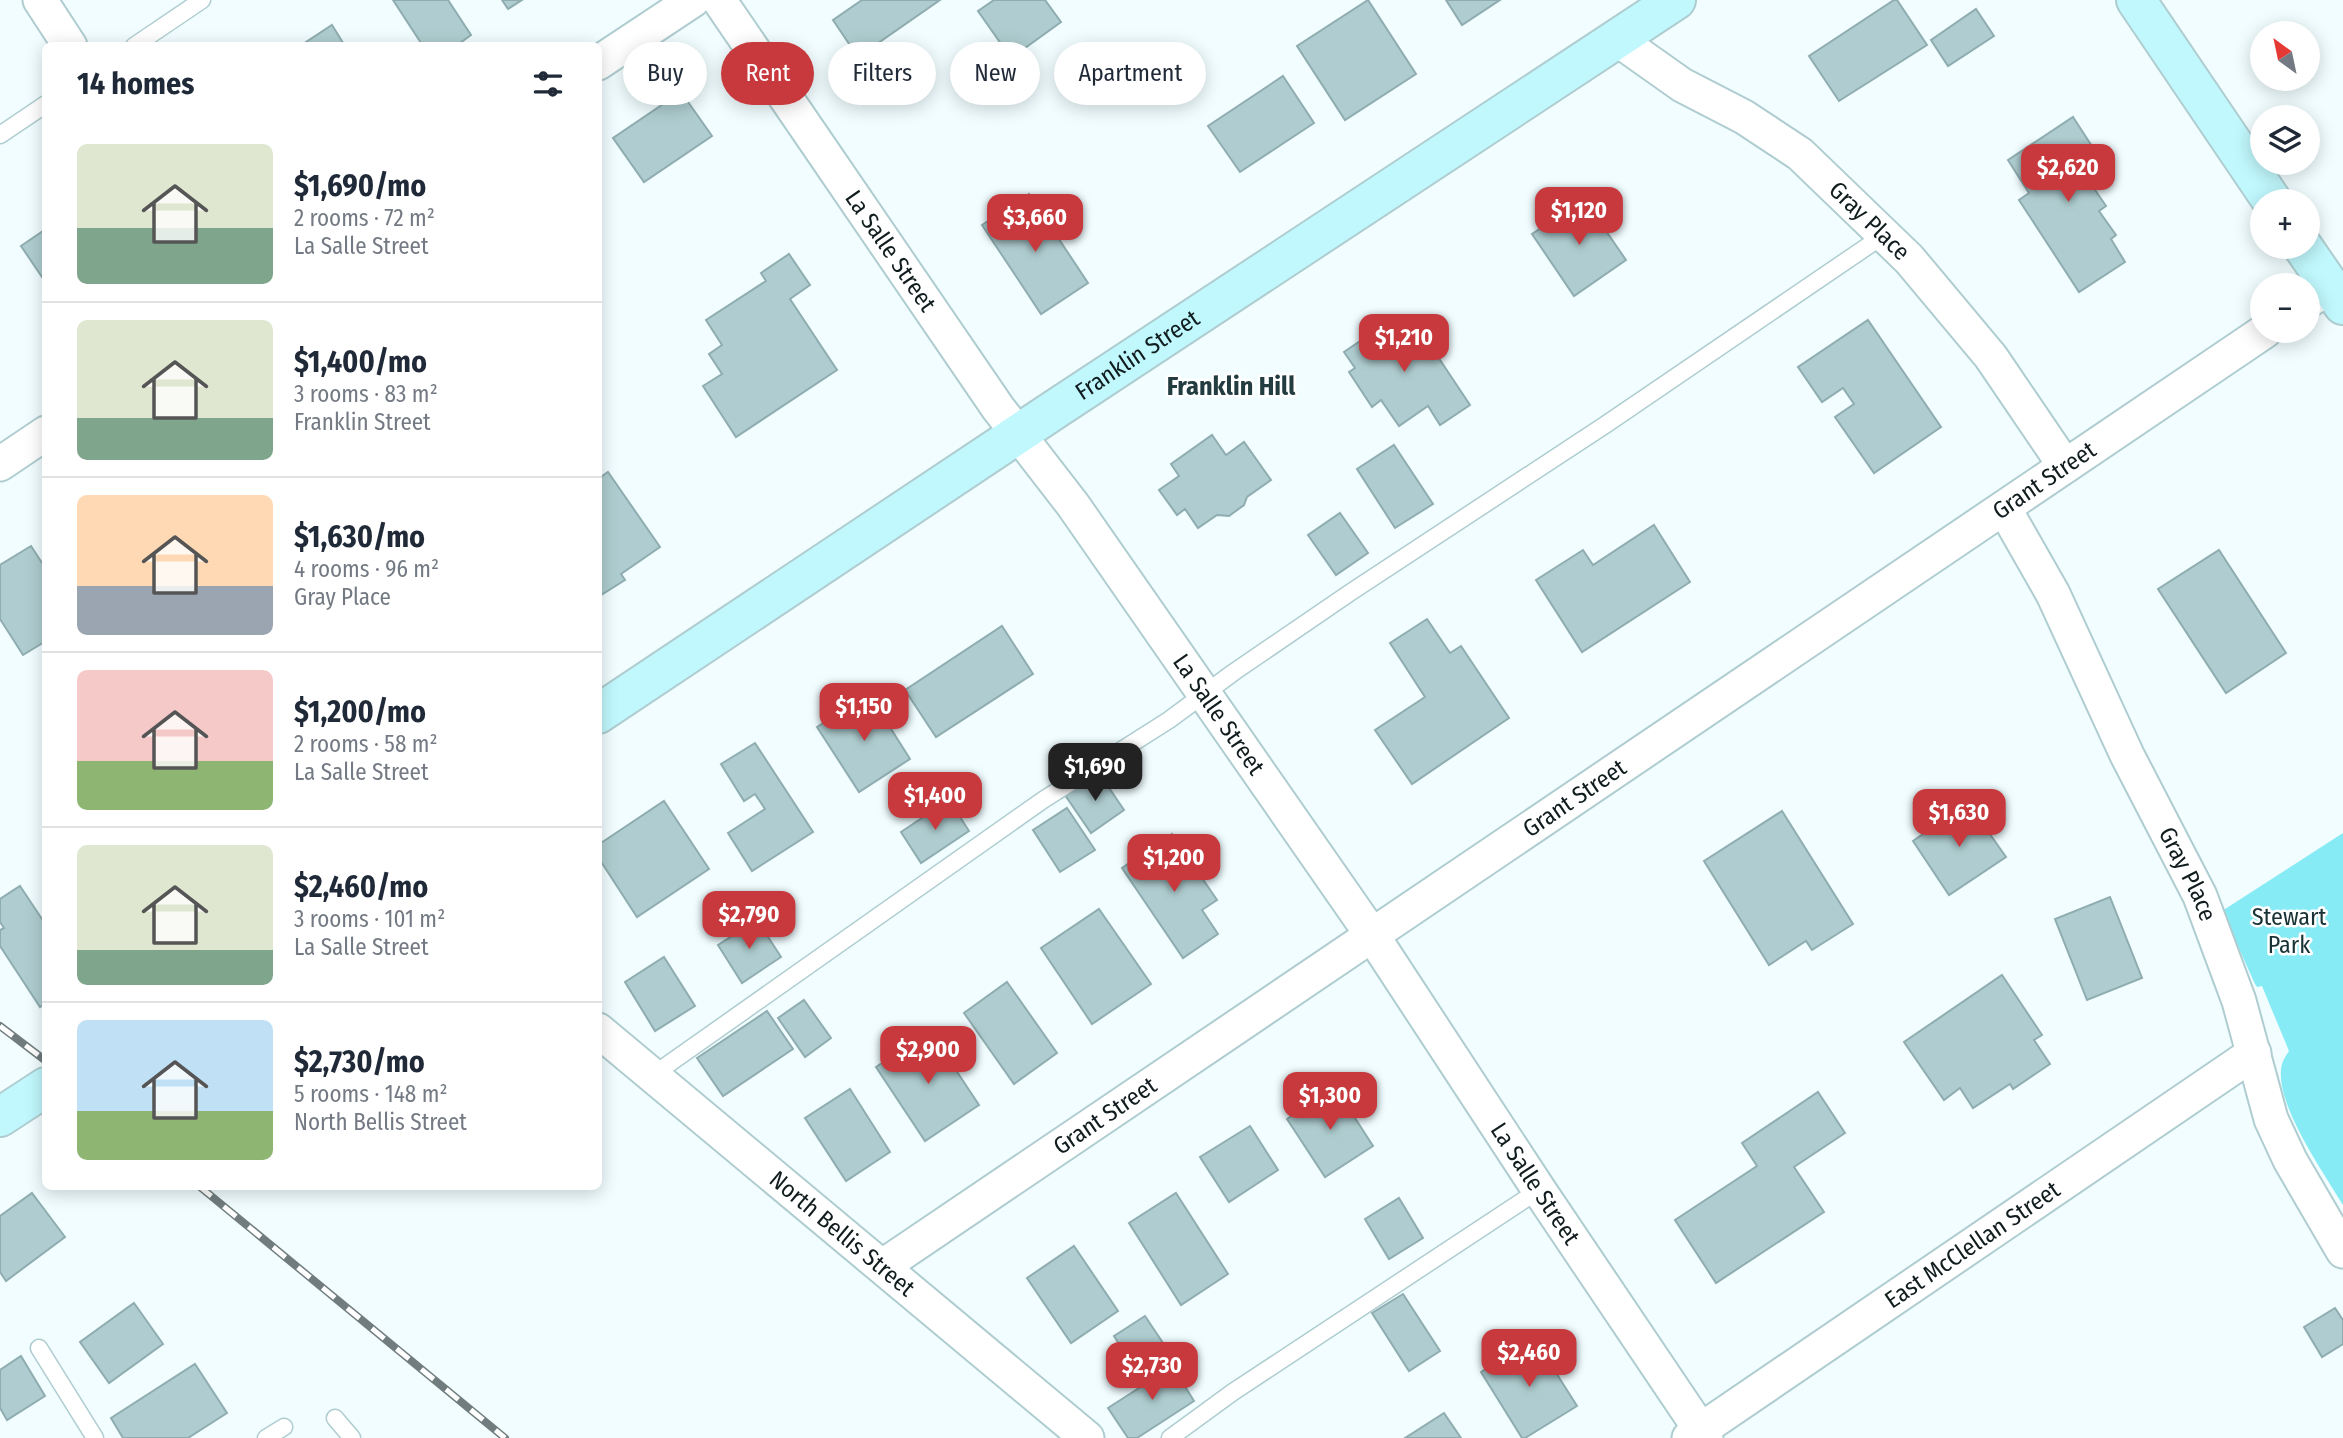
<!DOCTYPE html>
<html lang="en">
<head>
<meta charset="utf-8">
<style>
  :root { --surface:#fff; --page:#f2f2f3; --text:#1f2937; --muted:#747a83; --line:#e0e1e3; --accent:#c8393d }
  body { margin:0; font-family:"Fira Sans Condensed",sans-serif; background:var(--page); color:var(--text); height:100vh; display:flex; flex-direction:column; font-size:26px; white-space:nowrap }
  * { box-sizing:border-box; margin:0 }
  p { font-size:23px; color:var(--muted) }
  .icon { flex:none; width:38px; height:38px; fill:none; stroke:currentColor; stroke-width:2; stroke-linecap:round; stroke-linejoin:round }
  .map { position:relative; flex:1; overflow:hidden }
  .sheet { position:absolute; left:42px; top:42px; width:560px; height:1148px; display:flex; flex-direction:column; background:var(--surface); border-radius:10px; box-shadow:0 4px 18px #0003 }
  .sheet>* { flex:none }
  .top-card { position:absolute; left:623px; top:42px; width:665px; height:63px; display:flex; gap:14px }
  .needle { width:46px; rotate:327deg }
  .controls { position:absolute; left:2250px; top:21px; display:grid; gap:14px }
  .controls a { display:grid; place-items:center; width:70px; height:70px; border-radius:50%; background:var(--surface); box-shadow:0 4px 18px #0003; font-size:35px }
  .price { position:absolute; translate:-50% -60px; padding:0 16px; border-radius:14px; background:var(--accent); color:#fff; font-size:23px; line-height:46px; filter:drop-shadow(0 2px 4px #0008) }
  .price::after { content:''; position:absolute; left:50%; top:42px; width:21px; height:16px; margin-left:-10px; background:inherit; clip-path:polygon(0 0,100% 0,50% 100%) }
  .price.on { background:#222; color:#fff }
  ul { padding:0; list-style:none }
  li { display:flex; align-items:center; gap:21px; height:175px; padding:0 35px }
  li+li { border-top:2px solid var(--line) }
  li span { display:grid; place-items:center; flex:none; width:196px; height:140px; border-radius:10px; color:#555 }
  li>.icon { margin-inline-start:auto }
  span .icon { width:84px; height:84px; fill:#fffc; stroke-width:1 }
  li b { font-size:30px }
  h2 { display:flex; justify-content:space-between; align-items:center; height:84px; padding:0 35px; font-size:30px }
  .chip { padding:0 24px; border-radius:32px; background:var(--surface); box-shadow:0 4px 18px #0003; font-size:24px; line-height:63px }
  .chip.on { background:var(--accent); color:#fff }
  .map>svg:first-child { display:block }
  .green { fill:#86ebf5 }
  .building { fill:#afcdd0; stroke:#8fadb0; stroke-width:2 }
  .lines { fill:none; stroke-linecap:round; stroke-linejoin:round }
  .lane-casing { stroke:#afcdd0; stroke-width:19 }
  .street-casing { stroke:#afcdd0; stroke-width:37 }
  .secondary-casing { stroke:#afcdd0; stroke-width:42 }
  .lane { stroke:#fff; stroke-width:16 }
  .street { stroke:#fff; stroke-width:33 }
  .secondary { stroke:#c0f8fd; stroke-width:38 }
  .rail-casing { stroke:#707c7e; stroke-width:8 }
  .rail { stroke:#fff; stroke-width:5; stroke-dasharray:16; stroke-linecap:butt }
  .labels { text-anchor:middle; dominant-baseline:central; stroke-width:5; stroke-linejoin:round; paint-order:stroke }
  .street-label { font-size:24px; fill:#111c1e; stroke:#fff }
  .park-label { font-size:24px; fill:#193235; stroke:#fff }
  .neighbourhood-label { font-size:26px; font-weight:bold; fill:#223c3f; stroke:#fff }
</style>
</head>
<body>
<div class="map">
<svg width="2343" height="1438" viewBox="0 0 2343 1438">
  <rect width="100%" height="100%" fill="#f1fdff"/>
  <path class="green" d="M2343,833V1205C2324,1173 2278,1108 2281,1071C2281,1063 2285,1057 2289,1051L2262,986L2257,987L2255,984L2222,911Z"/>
  <g class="building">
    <path d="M393,0H448L471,35L456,46H423Z"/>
    <path d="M502,0H522L508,9Z"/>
    <path d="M862,0H940L858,57L833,20Z"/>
    <path d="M994,0H1045L1061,22L1011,58L978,11Z"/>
    <path d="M1368,0L1416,74L1345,120L1297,46Z"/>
    <path d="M1446,0H1500L1462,25Z"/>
    <path d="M1894,0H1897L1927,45L1839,101L1809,56Z"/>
    <path d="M1976,9L1994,36L1948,66L1931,40Z"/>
    <path d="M332,25L345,46H300Z"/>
    <path d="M1283,76L1314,123L1240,172L1208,126Z"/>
    <path d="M681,92L712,136L644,182L613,138Z"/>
    <path d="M2073,117L2097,154L2086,161L2096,176L2089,181L2106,206L2099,211L2116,235L2111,239L2125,262L2079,292L2019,200L2029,193L2008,160Z"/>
    <path d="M1029,194L1088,283L1041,314L982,225Z"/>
    <path d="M1584,199L1626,260L1574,296L1532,234Z"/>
    <path d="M46,229V283L21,246Z"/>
    <path d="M789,254L810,285L790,299L837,370L736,437L703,386L722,374L709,354L722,345L706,320L766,281L761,273Z"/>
    <path d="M1397,316L1409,334L1418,327L1470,405L1440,425L1428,406L1399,426L1381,400L1372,407L1349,372L1355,368L1344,352Z"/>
    <path d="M1868,320L1941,427L1874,473L1835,417L1854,404L1843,388L1822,402L1798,367Z"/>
    <path d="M1212,435L1226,455L1244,442L1271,480L1247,497L1244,505L1229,516L1217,515L1198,528L1185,509L1177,515L1159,490L1179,476L1171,464Z"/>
    <path d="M1394,445L1433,504L1395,528L1357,469Z"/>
    <path d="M608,472L660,547L621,574L625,580L598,597V479Z"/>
    <path d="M1340,513L1368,553L1336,575L1308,535Z"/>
    <path d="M1654,525L1690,582L1582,652L1536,580L1583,550L1593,565Z"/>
    <path d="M31,546L46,569V641L23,655L0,619V565Z"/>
    <path d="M2219,550L2286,653L2226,693L2158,589Z"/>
    <path d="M1427,619L1450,653L1461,646L1509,718L1412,784L1375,730L1425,697L1390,643Z"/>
    <path d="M1002,626L1033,674L936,737L905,690Z"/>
    <path d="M869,694L910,759L859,792L817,727Z"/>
    <path d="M755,743L813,832L752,871L728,833L765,809L755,794L744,801L721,764Z"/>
    <path d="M1099,773L1124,810L1091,833L1065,795Z"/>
    <path d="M949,800L969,831L921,863L901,832Z"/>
    <path d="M664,801L709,869L637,917L598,857V845Z"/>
    <path d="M1968,803L2006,857L1949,895L1913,841Z"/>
    <path d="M1067,808L1095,850L1060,872L1033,830Z"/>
    <path d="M1782,811L1853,924L1812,950L1806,941L1769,965L1704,861Z"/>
    <path d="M1172,834L1217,900L1202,910L1218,934L1183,958L1122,868Z"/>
    <path d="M20,886L46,925V1003L40,1007L0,946V930L4,928L0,922V899Z"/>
    <path d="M2110,897L2142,978L2087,1000L2055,919Z"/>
    <path d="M1099,909L1151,984L1092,1024L1041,948Z"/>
    <path d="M757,920L781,957L742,983L718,945Z"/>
    <path d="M664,957L695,1006L655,1031L625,982Z"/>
    <path d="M2002,975L2042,1035L2034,1040L2050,1064L2013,1089L2010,1084L1973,1108L1960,1088L1944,1100L1904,1042Z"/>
    <path d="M1007,982L1057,1053L1014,1084L964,1013Z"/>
    <path d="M804,1000L831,1038L805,1057L778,1018Z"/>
    <path d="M767,1011L793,1049L723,1096L697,1058Z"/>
    <path d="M930,1031L979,1105L925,1141L876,1067Z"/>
    <path d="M1335,1087L1373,1146L1325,1177L1287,1119Z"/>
    <path d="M850,1089L890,1152L846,1181L805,1118Z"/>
    <path d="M1818,1092L1845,1133L1794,1167L1824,1212L1716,1283L1675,1220L1757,1166L1742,1143Z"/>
    <path d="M1250,1126L1278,1170L1229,1202L1200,1157Z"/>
    <path d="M32,1193L65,1237L6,1281L0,1272V1216Z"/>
    <path d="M1176,1193L1228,1274L1181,1305L1129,1223Z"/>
    <path d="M1399,1198L1423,1238L1389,1259L1365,1219Z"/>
    <path d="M1074,1246L1118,1311L1071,1343L1027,1278Z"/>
    <path d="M1403,1294L1440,1351L1409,1371L1372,1313Z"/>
    <path d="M134,1303L163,1344L109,1383L80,1342Z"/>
    <path d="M2335,1308L2343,1320V1344L2322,1357L2304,1327Z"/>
    <path d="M1145,1316L1169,1352L1137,1372L1114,1336Z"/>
    <path d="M1534,1338L1577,1406L1525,1438H1522L1481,1372Z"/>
    <path d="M21,1356L45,1396L7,1420L0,1408V1370Z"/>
    <path d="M1169,1361L1194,1401L1137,1438H1128L1108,1408L1139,1388L1136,1383Z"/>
    <path d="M195,1364L227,1413L188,1438H123L111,1418Z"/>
    <path d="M1444,1413L1461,1438H1405Z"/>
  </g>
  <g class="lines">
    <defs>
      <g id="lane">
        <path d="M134,46L202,0"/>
        <path d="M0,135L46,104"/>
        <path d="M653,1075L1043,800L1169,720L1234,672L1351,592L1605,425L1884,235"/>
        <path d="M39,1348L95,1438"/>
        <path d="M335,1418L352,1438"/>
        <path d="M266,1438L284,1427"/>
        <path d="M1170,1438L1233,1392L1539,1190"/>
      </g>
      <g id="street">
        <path d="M40,0L70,46"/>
        <path id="s1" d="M719,0L998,408L1073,505L1372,935L1539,1190L1706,1438"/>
        <path id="s2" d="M1617,39L1682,85L1744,117L1800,154L1909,259L1991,357L2065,466"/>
        <path d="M598,63L693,0"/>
        <path d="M2308,301L2330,287"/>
        <path d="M0,464L46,433"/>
        <path id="s3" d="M2004,508L2053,594L2127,755L2200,896L2239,1001L2271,1119L2290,1160L2343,1251"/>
        <path id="s4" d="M598,1030L1087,1438"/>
        <path id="s5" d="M883,1266L2265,331"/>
        <path id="s6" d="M1689,1438L2254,1053"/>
      </g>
      <g id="secondary">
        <path d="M2136,0L2272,201"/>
        <path d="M2303,247L2343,305"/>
        <path id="s7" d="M598,714L1054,410L1676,0"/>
        <path d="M0,1117L46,1087"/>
      </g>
    </defs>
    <use href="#lane" class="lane-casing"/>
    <use href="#street" class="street-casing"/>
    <use href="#secondary" class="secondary-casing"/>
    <use href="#lane" class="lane"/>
    <use href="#street" class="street"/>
    <use href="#secondary" class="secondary"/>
    <defs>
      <g id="rail">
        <path d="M0,1026L46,1061"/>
        <path d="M199,1186L505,1438"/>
      </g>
    </defs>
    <use href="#rail" class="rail-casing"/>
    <use href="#rail" class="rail"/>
  </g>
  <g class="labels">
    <g class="street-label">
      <text stroke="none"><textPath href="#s2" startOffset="313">Gray Place</textPath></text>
      <text stroke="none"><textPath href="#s1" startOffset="304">La Salle Street</textPath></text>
      <text stroke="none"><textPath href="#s7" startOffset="648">Franklin Street</textPath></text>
      <text stroke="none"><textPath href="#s5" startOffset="1402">Grant Street</textPath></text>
      <text stroke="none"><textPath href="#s1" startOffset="872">La Salle Street</textPath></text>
      <text stroke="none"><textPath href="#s5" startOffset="835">Grant Street</textPath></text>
      <text stroke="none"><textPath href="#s3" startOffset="410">Gray Place</textPath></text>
      <text stroke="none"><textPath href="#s5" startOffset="268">Grant Street</textPath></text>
      <text stroke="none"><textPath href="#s1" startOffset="1438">La Salle Street</textPath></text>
      <text stroke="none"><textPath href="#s4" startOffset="318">North Bellis Street</textPath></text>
      <text stroke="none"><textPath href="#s6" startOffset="343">East McClellan Street</textPath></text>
    </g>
    <g class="park-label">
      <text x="2289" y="917">Stewart<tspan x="2289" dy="28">Park</tspan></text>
    </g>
    <g class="neighbourhood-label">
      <text x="1231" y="386">Franklin Hill</text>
    </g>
  </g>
</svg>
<div class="controls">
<a><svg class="needle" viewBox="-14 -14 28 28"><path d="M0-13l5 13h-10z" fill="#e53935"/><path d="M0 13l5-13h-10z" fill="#747a83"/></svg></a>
<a><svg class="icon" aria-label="layers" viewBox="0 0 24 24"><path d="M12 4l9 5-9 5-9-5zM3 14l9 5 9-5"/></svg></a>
<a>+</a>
<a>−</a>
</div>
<b class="price" style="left:2068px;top:204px">$2,620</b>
<b class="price" style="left:1579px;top:247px">$1,120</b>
<b class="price" style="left:1035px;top:254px">$3,660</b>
<b class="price" style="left:1404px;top:374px">$1,210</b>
<b class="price" style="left:864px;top:743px">$1,150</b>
<b class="price on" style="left:1095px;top:803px">$1,690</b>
<b class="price" style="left:935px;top:832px">$1,400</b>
<b class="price" style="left:1959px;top:849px">$1,630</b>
<b class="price" style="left:1174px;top:894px">$1,200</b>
<b class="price" style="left:749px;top:951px">$2,790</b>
<b class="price" style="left:928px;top:1086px">$2,900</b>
<b class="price" style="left:1330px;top:1132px">$1,300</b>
<b class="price" style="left:1529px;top:1389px">$2,460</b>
<b class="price" style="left:1152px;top:1402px">$2,730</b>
<div class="top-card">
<a class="chip">Buy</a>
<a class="chip on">Rent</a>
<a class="chip">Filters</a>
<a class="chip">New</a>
<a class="chip">Apartment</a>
</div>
<section class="sheet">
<h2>14 homes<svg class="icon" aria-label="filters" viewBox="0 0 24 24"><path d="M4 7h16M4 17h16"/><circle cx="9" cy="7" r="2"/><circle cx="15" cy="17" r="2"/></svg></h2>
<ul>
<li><span style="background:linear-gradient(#dfe7d0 60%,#7fa58c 0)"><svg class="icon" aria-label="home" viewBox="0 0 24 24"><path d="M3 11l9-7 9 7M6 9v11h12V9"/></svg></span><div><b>$1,690/mo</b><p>2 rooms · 72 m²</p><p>La Salle Street</p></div></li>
<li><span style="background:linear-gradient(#dfe7d0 70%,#7fa58c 0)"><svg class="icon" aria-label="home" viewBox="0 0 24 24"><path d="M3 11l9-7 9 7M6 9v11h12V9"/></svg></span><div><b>$1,400/mo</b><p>3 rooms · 83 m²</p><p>Franklin Street</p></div></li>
<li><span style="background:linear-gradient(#ffd9b3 65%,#9aa5b1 0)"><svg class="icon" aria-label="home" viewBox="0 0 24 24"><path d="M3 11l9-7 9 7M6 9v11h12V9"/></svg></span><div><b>$1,630/mo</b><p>4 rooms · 96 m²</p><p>Gray Place</p></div></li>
<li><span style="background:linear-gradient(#f6c9c9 65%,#8fb573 0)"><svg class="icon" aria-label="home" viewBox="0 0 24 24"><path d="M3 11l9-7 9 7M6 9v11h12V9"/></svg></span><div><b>$1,200/mo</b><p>2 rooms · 58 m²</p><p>La Salle Street</p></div></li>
<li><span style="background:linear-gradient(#dfe7d0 75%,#7fa58c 0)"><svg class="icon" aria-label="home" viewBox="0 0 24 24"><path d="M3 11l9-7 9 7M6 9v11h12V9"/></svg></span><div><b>$2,460/mo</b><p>3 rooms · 101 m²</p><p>La Salle Street</p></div></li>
<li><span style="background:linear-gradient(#bfe0f5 65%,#8fb573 0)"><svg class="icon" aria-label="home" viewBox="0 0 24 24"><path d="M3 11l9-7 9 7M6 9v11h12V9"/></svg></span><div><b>$2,730/mo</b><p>5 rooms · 148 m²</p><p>North Bellis Street</p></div></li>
</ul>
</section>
</div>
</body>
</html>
